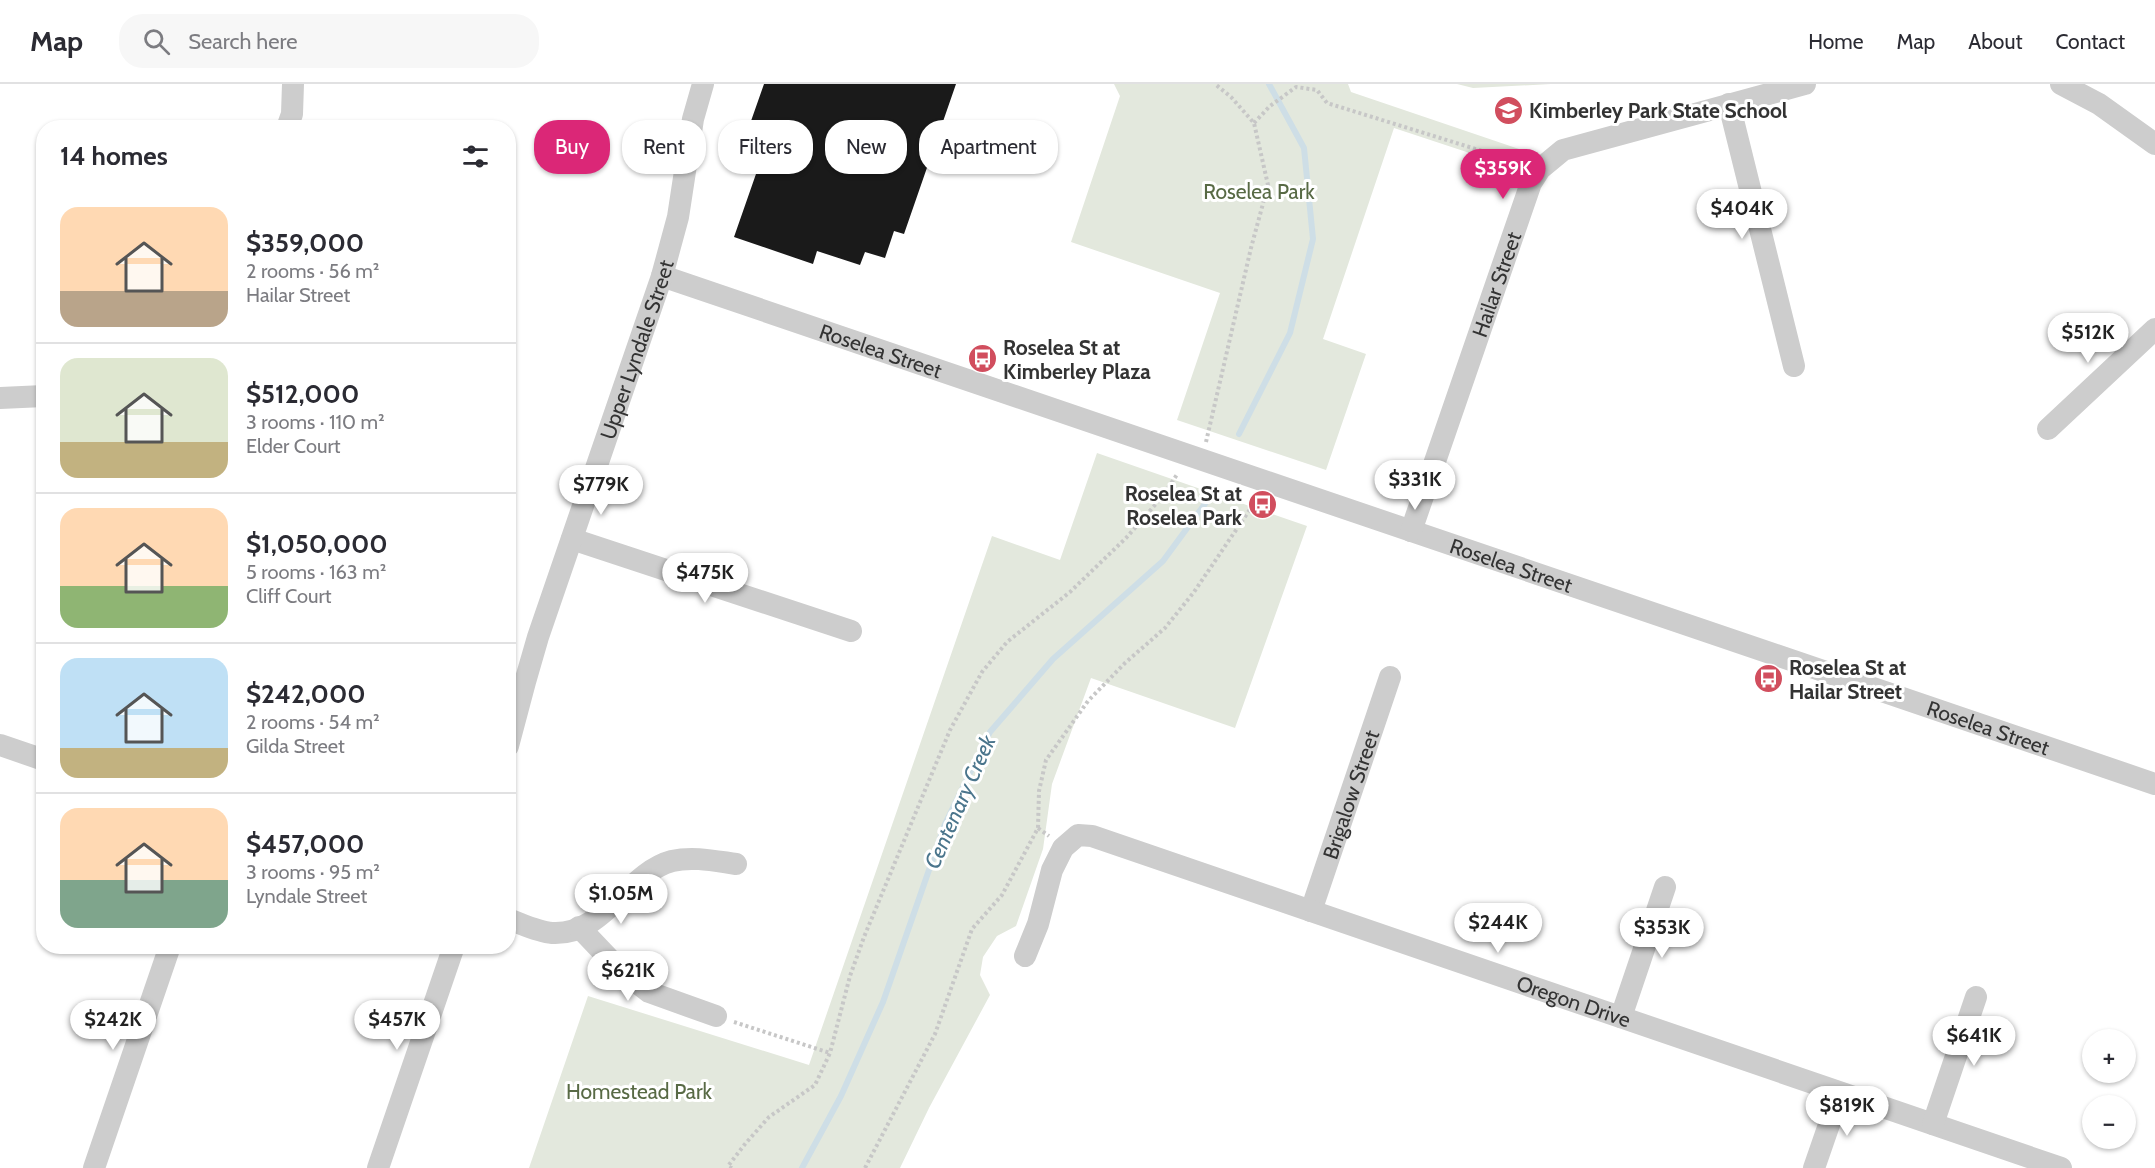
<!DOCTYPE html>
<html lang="en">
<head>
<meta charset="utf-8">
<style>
  :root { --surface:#fff; --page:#f7f7f7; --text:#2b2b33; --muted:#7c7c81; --line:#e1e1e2; --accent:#db2777 }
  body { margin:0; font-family:Cabin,sans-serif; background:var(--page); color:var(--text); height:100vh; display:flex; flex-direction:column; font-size:22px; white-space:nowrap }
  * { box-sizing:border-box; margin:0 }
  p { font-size:20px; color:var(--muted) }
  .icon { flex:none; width:33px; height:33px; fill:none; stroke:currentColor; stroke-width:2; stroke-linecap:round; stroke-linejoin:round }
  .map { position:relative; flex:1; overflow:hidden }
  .sheet { position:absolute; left:36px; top:36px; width:480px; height:834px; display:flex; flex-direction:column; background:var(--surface); border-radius:24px; box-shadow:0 2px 4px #0004 }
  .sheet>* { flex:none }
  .hud { position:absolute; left:534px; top:36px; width:570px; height:54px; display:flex; gap:12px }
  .controls { position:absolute; left:2082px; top:945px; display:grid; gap:12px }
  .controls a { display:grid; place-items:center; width:54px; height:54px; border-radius:50%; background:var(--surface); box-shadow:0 2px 4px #0004; font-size:30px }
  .price { position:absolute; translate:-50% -51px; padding:0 14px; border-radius:21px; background:#fff; color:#222; font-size:20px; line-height:39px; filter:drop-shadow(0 2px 3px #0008) }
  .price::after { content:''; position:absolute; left:50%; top:36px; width:18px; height:14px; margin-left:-9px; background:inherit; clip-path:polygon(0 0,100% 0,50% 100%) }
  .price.on { background:var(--accent); color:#fff }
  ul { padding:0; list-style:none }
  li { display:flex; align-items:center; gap:18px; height:150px; padding:0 24px }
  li+li { border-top:2px solid var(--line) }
  li span { display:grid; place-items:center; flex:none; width:168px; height:120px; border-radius:18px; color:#555 }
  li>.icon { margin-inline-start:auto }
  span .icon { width:72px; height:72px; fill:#fffc; stroke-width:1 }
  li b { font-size:26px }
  h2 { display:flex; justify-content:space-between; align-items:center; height:72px; padding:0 24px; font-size:26px }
  .tag { padding:0 21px; border-radius:24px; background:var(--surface); box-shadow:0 2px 4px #0004; font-size:21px; line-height:54px }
  .tag.on { background:var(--accent); color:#fff }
  header { display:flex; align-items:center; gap:36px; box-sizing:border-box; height:84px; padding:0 30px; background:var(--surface); border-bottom:2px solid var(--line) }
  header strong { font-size:28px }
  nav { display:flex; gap:33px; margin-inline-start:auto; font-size:21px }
  .search { width:420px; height:54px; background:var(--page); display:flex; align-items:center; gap:15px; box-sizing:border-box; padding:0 21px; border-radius:24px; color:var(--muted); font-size:22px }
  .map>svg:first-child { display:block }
  .green { fill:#e3e8dd }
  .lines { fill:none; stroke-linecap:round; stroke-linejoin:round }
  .stream { stroke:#cedee6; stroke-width:6 }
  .building { fill:#1a1a1a }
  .path { stroke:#c7c7c7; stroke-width:4; stroke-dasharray:3 3; stroke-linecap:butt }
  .minor { stroke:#cdcdcd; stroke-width:22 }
  .labels { text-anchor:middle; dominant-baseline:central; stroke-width:6; stroke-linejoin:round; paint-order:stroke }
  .poi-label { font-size:21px; font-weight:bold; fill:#333; stroke:#fff; text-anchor:start }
  .park-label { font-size:21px; fill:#586a45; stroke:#fff }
  .street-label { font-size:21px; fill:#333; stroke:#fff }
  .water-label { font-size:22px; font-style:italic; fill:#4a758c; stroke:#fff }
</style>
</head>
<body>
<header>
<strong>Map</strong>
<div class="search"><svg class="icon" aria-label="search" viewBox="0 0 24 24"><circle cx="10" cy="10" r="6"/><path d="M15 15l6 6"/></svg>Search here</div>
<nav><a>Home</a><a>Map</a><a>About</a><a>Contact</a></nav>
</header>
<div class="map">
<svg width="2155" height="1084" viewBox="0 0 2155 1084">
  <rect width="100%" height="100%" fill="#fff"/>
  <g class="green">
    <path d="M1114,0H1348L1351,8L1519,65L1512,83L1394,44L1323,255L1366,270L1326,386L1177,336L1220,209L1071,158L1120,12Z"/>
    <path d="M1457,0H1551L1473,4Z"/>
    <path d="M1097,369L1307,442L1235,644L1091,594L1052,700L1043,765L1016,842L997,852L983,873L980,891L990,911L929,1024L900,1084H529L588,912L809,981L992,452L1060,476Z"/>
  </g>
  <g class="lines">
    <g class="stream">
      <path d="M1239,350L1290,249L1313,155L1304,64L1269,0"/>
      <path d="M802,1084L841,1012L883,918L945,740L990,648L1053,575L1163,477L1210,413"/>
    </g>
  </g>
  <path class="building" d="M764,0H956L904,150L894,147L885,174L865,168L860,181L817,167L813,180L734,153L772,44L751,37Z"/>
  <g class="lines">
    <g class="path">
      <path d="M1254,39L1270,22L1296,3L1317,6L1327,19L1521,79"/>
      <path d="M934,64L965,74"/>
      <path d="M1206,358L1251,164L1268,101L1254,39L1231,13L1215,0"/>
      <path d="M1038,744L1049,752"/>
      <path d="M734,938L830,969"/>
      <path d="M732,1084L728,1082L745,1060L769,1033L815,1001L830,969L850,892L864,853L950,646L982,588L1007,558L1070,508L1126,454L1162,413L1178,389"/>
      <path d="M865,1084L935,950L972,845L1002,811L1038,744L1039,707L1046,676L1088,617L1125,579L1165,544L1194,508L1257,415"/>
    </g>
    <g class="minor">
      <path d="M2061,0L2099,20L2155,60"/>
      <path d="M1729,20L1794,282"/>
      <path d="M287,44L292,30L293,0"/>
      <path id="s1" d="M662,192L2155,700"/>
      <path d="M0,314L44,312"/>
      <path d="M2048,345L2155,245"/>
      <path id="s2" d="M1411,447L1531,99L1540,85L1563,66L1805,0"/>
      <path d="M572,455L851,547"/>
      <path d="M0,661L44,676"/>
      <path id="s3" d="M508,662L525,598L538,553L662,192L678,133L693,35L703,0"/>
      <path id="s4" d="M1311,827L1390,593"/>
      <path d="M508,835C522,840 538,848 552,849C604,852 627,789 672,777C693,772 715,777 736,780"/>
      <path d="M579,843L618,884L649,908L716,932"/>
      <path id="s5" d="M1025,872L1038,840L1052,786L1063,764L1078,751L1092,752L2061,1084"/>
      <path d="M1621,933L1665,803"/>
      <path d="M1933,1040L1976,913"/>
      <path d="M94,1084L170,862"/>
      <path d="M378,1084L454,862"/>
      <path d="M1814,1084L1840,1009"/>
    </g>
  </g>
  <defs>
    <symbol id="school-disc" viewBox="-11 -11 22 22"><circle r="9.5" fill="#d14e5e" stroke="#fff"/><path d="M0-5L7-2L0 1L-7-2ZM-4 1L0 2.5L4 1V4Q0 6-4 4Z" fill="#fff"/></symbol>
    <symbol id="bus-disc" viewBox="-11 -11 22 22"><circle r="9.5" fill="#d14e5e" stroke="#fff"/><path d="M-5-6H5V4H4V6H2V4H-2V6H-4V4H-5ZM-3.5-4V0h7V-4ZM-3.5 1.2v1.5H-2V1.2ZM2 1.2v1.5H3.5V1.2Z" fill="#fff"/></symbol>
  </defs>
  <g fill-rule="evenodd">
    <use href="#school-disc" x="1492" y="10" width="33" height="33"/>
    <use href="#bus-disc" x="966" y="258" width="33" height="33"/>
    <use href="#bus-disc" x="1246" y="404" width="33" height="33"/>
    <use href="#bus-disc" x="1752" y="578" width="33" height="33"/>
  </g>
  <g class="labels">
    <g class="poi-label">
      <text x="1529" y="26">Kimberley Park State School</text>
      <text x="1003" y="263">Roselea St at<tspan x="1003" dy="24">Kimberley Plaza</tspan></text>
      <text x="1242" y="409" text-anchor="end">Roselea St at<tspan x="1242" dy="24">Roselea Park</tspan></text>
      <text x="1789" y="583">Roselea St at<tspan x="1789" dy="24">Hailar Street</tspan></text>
    </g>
    <g class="park-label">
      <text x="1259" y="107">Roselea Park</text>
      <text x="639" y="1007">Homestead Park</text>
    </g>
    <g class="street-label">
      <text stroke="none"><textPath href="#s2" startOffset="261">Hailar Street</textPath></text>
      <text stroke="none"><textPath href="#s3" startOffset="417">Upper Lyndale Street</textPath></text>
      <text stroke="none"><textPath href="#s1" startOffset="231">Roselea Street</textPath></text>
      <text stroke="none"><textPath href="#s1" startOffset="897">Roselea Street</textPath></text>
      <text stroke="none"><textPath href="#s1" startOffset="1401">Roselea Street</textPath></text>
      <text stroke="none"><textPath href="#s4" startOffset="123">Brigalow Street</textPath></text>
      <text stroke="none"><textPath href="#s5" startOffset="658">Oregon Drive</textPath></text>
    </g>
    <g class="water-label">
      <text transform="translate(960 718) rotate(-66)">Centenary Creek</text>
    </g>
  </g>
</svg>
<div class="controls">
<a>+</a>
<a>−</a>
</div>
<b class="price on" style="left:1503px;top:116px">$359K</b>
<b class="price" style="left:1742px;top:156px">$404K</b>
<b class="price" style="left:2088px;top:280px">$512K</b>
<b class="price" style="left:1415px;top:427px">$331K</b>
<b class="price" style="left:601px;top:432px">$779K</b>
<b class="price" style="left:705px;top:520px">$475K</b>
<b class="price" style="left:621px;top:841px">$1.05M</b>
<b class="price" style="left:1498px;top:870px">$244K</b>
<b class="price" style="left:1662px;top:875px">$353K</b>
<b class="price" style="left:628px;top:918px">$621K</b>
<b class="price" style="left:113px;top:967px">$242K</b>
<b class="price" style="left:397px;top:967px">$457K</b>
<b class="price" style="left:1974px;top:983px">$641K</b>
<b class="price" style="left:1847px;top:1053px">$819K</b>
<div class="hud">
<a class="tag on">Buy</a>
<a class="tag">Rent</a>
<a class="tag">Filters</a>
<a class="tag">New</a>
<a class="tag">Apartment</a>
</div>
<section class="sheet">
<h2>14 homes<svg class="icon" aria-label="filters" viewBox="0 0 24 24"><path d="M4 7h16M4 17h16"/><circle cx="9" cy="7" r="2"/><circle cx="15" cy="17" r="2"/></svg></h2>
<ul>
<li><span style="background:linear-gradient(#ffd9b3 70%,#b9a48a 0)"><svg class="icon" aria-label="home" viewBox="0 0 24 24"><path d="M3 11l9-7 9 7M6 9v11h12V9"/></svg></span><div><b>$359,000</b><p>2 rooms · 56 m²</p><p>Hailar Street</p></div></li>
<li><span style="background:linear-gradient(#dfe7d0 70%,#c2b280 0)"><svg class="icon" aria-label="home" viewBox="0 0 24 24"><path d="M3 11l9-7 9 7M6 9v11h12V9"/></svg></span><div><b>$512,000</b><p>3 rooms · 110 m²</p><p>Elder Court</p></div></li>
<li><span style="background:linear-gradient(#ffd9b3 65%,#8fb573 0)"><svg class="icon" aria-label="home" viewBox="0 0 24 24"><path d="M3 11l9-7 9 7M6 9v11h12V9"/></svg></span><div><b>$1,050,000</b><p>5 rooms · 163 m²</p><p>Cliff Court</p></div></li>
<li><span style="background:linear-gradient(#bfe0f5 75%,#c2b280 0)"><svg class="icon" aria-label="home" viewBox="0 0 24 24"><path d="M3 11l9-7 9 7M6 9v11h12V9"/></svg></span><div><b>$242,000</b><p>2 rooms · 54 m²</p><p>Gilda Street</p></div></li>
<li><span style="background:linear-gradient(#ffd9b3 60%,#7fa58c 0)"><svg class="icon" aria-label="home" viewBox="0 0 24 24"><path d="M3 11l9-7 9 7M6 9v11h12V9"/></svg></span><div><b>$457,000</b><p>3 rooms · 95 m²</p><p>Lyndale Street</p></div></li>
</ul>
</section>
</div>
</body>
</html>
